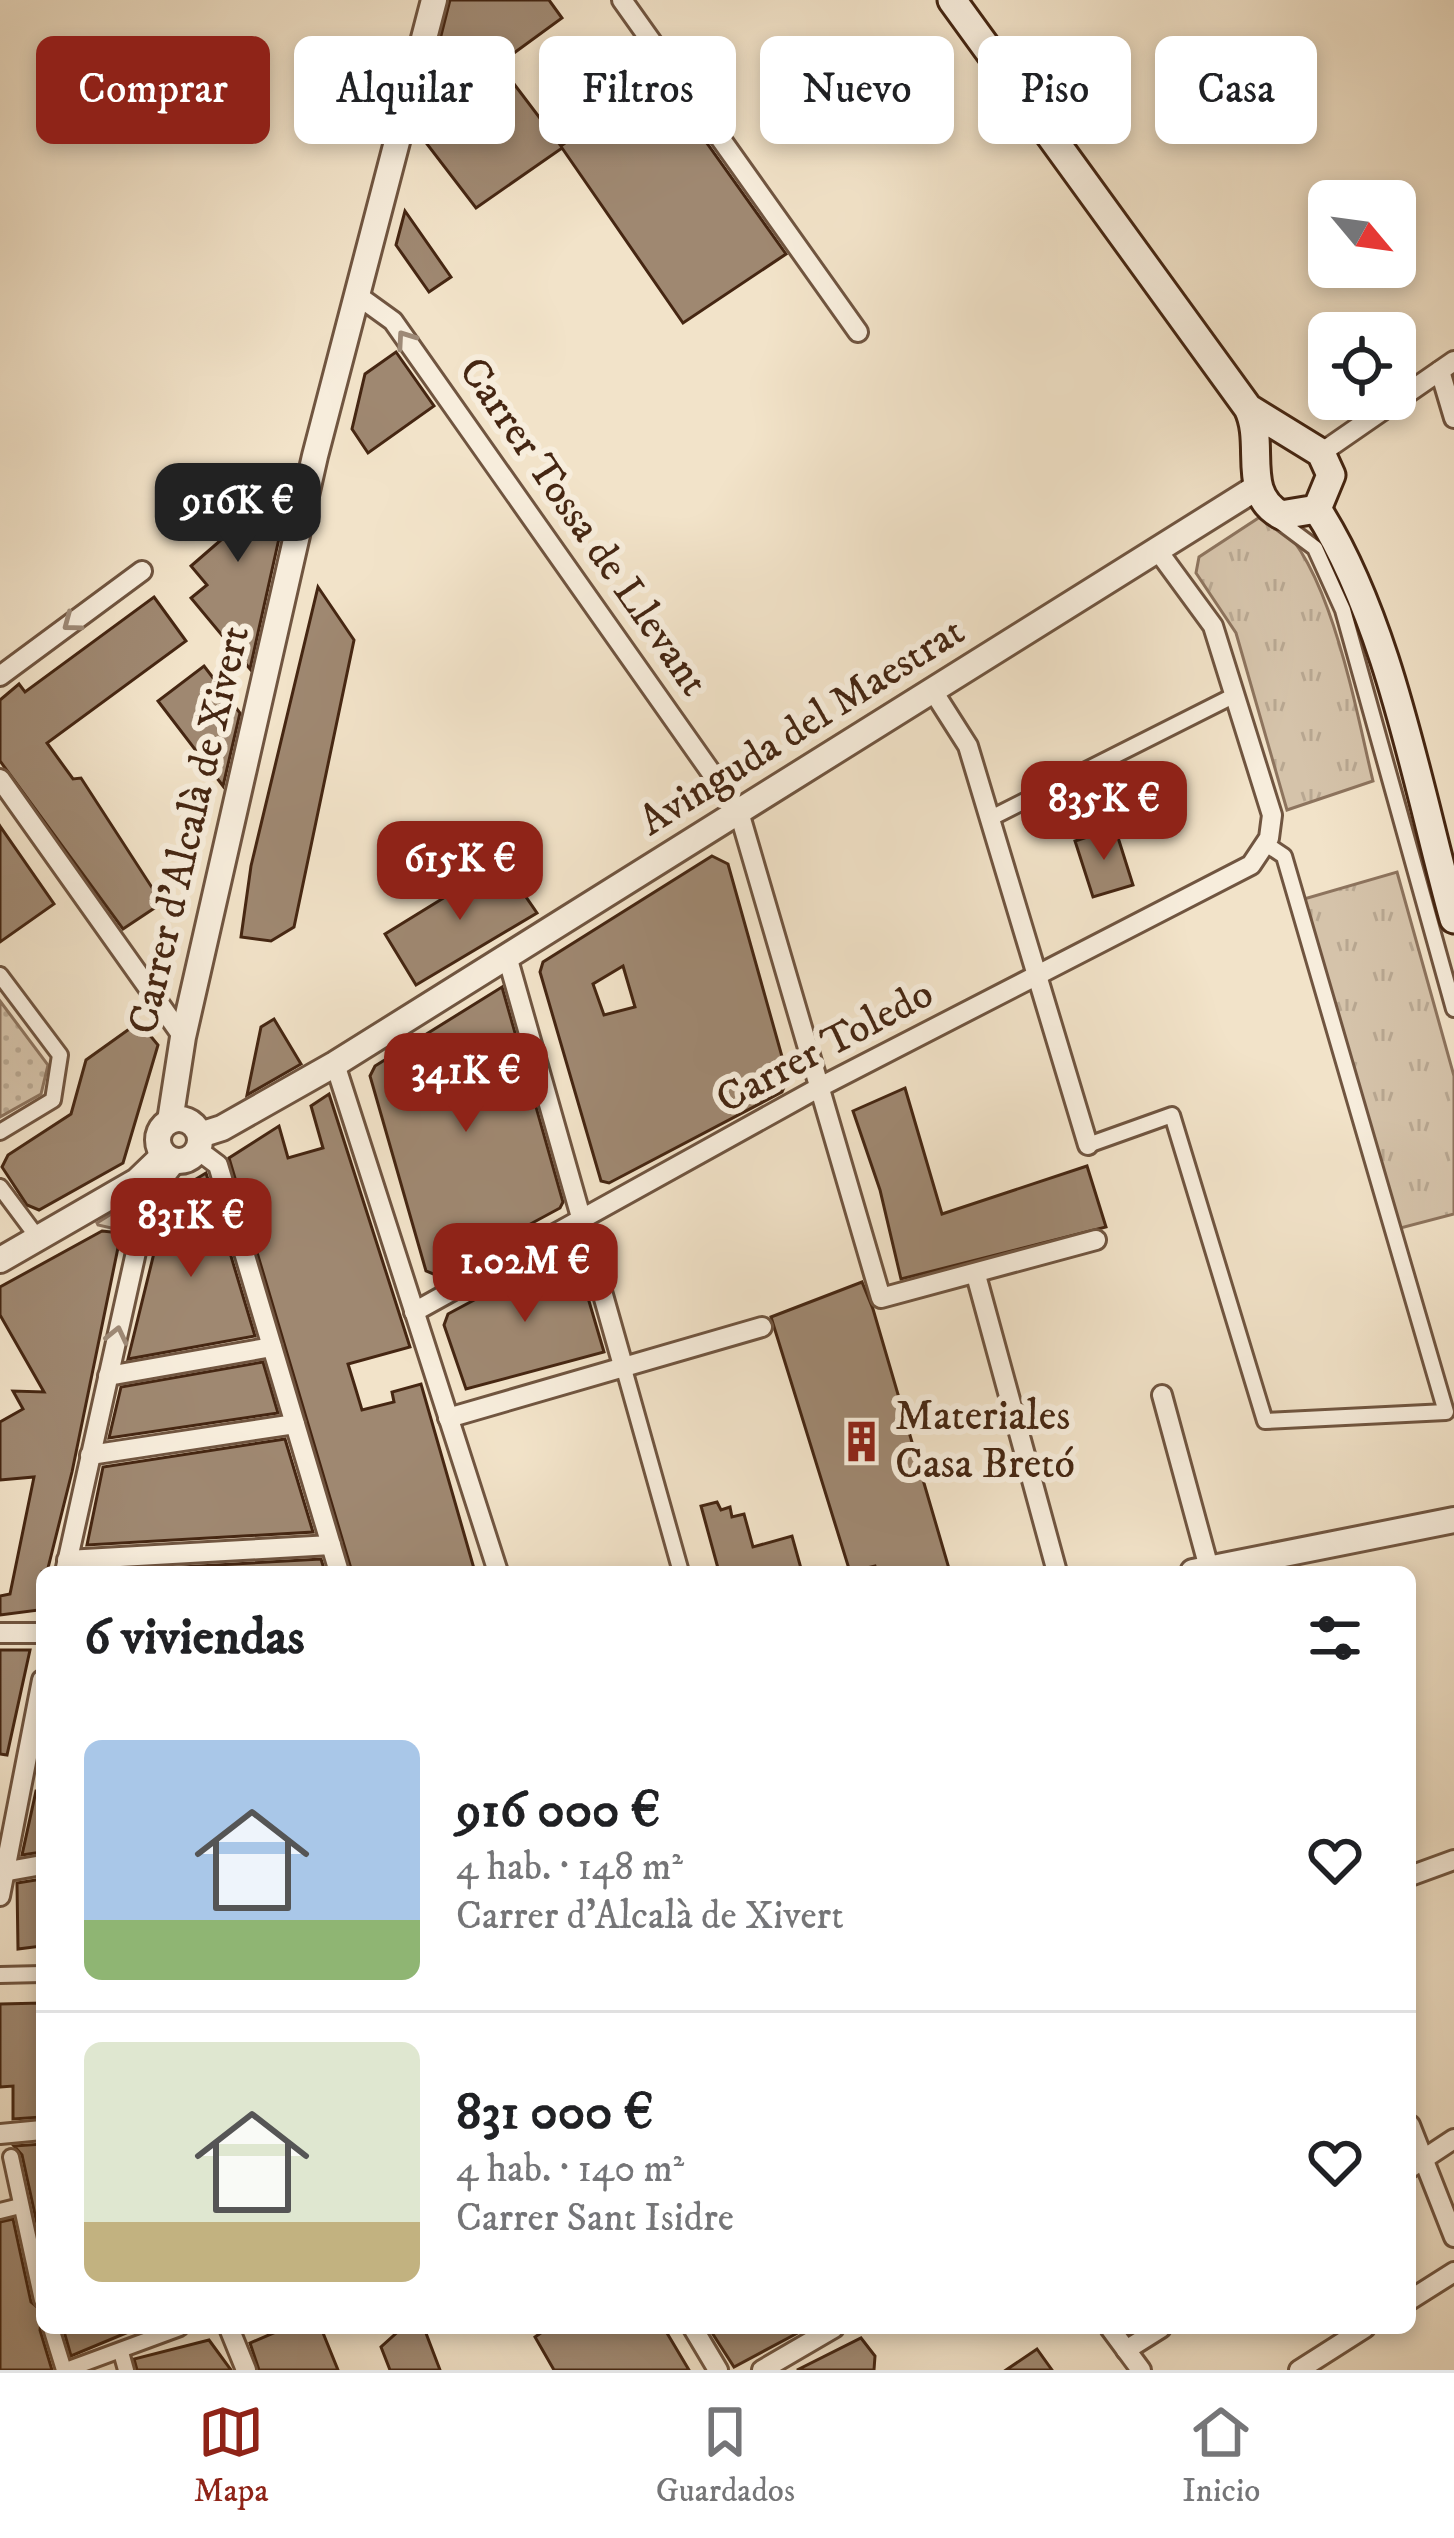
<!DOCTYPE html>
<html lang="es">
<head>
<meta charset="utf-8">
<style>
  :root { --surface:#fff; --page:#f2f2f2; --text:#202124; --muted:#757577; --line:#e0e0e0; --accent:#8f2418 }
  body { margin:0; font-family:"IM FELL DW Pica",serif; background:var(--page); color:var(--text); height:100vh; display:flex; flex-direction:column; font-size:45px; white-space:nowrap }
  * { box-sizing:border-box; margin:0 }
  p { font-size:39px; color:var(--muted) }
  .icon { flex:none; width:66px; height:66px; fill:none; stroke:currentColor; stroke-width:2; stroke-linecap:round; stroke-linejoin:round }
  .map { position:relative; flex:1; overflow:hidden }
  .sheet { position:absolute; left:36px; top:1566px; width:1380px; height:768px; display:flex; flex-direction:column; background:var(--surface); border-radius:18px; box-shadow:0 6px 18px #0003 }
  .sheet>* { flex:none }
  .top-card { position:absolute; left:36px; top:36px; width:1383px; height:108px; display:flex; gap:24px }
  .needle { width:78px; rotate:119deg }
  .tools { position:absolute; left:1308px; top:180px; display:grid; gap:24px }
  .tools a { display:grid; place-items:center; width:108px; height:108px; border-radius:18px; background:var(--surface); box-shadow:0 6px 18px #0003; font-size:60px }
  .price { position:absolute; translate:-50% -102px; padding:0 27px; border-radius:24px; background:var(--accent); color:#fff; font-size:39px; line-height:78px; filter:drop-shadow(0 3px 6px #0008) }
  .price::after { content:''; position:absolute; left:50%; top:72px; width:36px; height:27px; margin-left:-18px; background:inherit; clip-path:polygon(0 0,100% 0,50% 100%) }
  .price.on { background:#222; color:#fff }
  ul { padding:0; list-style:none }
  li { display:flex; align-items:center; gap:36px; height:300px; padding:0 48px }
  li+li { border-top:3px solid var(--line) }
  li span { display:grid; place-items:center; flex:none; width:336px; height:240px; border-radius:18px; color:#555 }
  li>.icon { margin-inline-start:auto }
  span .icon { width:144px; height:144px; fill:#fffc; stroke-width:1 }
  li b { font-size:51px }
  h2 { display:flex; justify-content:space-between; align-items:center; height:144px; padding:0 48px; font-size:51px }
  .pill { padding:0 42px; border-radius:18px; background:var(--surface); box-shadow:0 6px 18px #0003; font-size:42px; line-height:108px }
  .pill.on { background:var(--accent); color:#fff }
  .menu { display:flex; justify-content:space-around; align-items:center; height:168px; border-top:3px solid var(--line); background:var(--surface); font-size:33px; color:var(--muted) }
  .menu a { display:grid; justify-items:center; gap:6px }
  .menu .on { color:var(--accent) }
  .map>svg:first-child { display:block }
  .grass { fill:url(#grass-tufts); stroke:#8d745e; stroke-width:3 }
  .park { fill:url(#park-dots); stroke:#8d745e; stroke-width:3 }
  .building { fill:#9f8871; stroke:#452612; stroke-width:3; fill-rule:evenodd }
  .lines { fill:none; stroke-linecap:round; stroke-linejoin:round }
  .pedestrian-casing { stroke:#705540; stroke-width:20 }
  .minor-casing { stroke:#705540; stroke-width:24 }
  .tertiary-casing { stroke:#705540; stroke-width:30 }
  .secondary-casing { stroke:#452612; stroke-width:33 }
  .pedestrian { stroke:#f7eddc; stroke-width:14 }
  .minor { stroke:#f7eddc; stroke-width:18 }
  .tertiary { stroke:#f7eddc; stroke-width:24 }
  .secondary { stroke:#f7eddc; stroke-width:27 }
  .oneway { stroke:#9e8a77 }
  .labels { text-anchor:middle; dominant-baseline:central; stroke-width:12; stroke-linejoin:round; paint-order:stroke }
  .street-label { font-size:42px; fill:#452612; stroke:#f7eddc }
  .poi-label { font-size:42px; fill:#452612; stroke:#f7eddc; text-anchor:start }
</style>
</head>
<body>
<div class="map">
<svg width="1454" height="2370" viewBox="0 0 1454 2370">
  <defs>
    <pattern id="grass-tufts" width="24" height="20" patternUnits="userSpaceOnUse" patternTransform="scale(3)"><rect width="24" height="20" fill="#d5c3aa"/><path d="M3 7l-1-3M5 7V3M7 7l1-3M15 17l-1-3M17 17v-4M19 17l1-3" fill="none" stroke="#b8a791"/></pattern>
    <pattern id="park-dots" width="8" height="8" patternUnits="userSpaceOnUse" patternTransform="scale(3)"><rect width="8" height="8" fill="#d5c3aa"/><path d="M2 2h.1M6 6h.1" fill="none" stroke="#b8a791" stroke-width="1.8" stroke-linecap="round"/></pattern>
  </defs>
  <rect width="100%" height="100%" fill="#f2e3c9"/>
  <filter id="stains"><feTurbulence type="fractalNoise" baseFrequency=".00167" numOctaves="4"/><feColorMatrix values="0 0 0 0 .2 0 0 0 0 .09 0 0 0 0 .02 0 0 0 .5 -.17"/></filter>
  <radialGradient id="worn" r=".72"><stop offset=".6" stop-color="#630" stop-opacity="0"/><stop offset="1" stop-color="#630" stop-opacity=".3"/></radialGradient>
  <g class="grass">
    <path d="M1263,515C1327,540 1357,717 1373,781L1287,810L1236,633L1196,573L1199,557Z"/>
    <path d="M1397,872L1454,1076V1214L1393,1230L1297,901Z"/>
    <path d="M145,1193L129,1232L98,1225L97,1223Z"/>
  </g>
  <path class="park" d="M0,1001L48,1065L41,1094L0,1117Z"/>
  <g class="building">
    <path d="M450,0H549L562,18L499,64L561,146L624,101L611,86L649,62L786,254L683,323L562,148L476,208L417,131Z"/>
    <path d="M405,211L451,277L429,292L396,245Z"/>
    <path d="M396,352L434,406L368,453L352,429L365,374Z"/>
    <path d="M240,474L282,525L250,669L191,598L207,585L191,566L221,540L197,510Z"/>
    <path d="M318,587L354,640L294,927L271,941L241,937L251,866Z"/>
    <path d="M154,597L186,641L47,743L73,779L81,778L162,903L123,929L0,761V700L19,684L25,692Z"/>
    <path d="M204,666L240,713L223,786L158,701Z"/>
    <path d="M0,826L54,904L0,942Z"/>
    <path d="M1115,828L1133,885L1093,897L1075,841Z"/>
    <path d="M712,856L728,864L788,1078L782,1092L609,1183L601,1181L540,972L543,962ZM623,966L635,1007L604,1015L593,984Z"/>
    <path d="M502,862L537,913L416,985L385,934Z"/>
    <path d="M502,987L563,1202L560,1208L436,1275L426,1271L370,1076L375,1066Z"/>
    <path d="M274,1019L301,1064L247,1095L261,1027Z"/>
    <path d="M139,1022L158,1045L123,1163L39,1210L27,1205L2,1167L8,1155L71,1114L86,1060Z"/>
    <path d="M905,1088L942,1214L1087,1166L1106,1227L901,1279L880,1190L853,1111Z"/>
    <path d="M329,1094L410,1347L348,1364L356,1390L362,1410L394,1402L392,1392L421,1384L475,1572H352L229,1158L279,1126L288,1158L323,1148L311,1106Z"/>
    <path d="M206,1173L255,1336L128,1359L168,1196Z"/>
    <path d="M102,1231L121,1233L72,1472L47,1572H42L39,1610L0,1615V1596L10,1594L34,1477L0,1480V1422L23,1409L13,1391L44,1392L0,1315V1287Z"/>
    <path d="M573,1247L604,1352L466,1389L444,1325L448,1314Z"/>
    <path d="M862,1282L873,1309L950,1572H877L875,1566L850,1572L775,1330L771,1317Z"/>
    <path d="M263,1362L278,1413L109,1438L121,1387Z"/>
    <path d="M285,1439L313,1532L87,1545L103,1467Z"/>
    <path d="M717,1502L721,1510L730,1507L732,1517L744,1514L753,1547L792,1536L802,1572H719L701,1506Z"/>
    <path d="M321,1559L325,1572H94Z"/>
    <path d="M0,1650H30L7,1755L0,1754Z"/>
    <path d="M36,1791H42V1852L22,1855Z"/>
    <path d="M42,1879V1946L18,1949L17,1883Z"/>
    <path d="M42,2003V2117L13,2119V2086L0,2087V2004Z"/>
    <path d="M42,2144V2247L22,2155L14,2146Z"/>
    <path d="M13,2219L31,2302L42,2311L40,2330L52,2370H0V2222Z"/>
    <path d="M63,2328H138L71,2356Z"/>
    <path d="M285,2328H321L338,2370H259L250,2343Z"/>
    <path d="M402,2328H424L440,2370H390L381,2347Z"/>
    <path d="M548,2328H664L689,2370H554L535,2337Z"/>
    <path d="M709,2328H807L734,2367Z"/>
    <path d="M861,2338L875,2356L874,2370H797Z"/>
    <path d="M209,2340L231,2370H137L134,2359Z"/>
    <path d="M1037,2349L1052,2370H1006Z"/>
  </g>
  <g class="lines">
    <defs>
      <g id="pedestrian">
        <path d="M1279,521L1315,548L1343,610L1454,1009"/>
        <path d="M989,819L1235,695"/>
        <path d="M0,975L60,1055L53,1100L0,1132"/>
        <path d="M1088,1145L1172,1115L1265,1421L1446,1412L1284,856L1266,844"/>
        <path d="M0,1187L38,1238"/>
        <path d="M624,1369L681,1572"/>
        <path d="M0,1975L42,1974"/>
        <path d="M11,2157L42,2300"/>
        <path d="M0,2211L20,2206"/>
        <path d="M51,2328L64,2370"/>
        <path d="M121,2352L126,2370"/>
        <path d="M66,2370L180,2328"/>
      </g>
      <g id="minor">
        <path d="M622,0L858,332"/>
        <path d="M357,295L393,321L739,812L881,1298L1096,1240"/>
        <path d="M1440,371L1454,418"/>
        <path d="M1321,453L1454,361"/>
        <path d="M0,676L142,571"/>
        <path d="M933,691L968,746L1088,1145"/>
        <path d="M0,779L183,1037"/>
        <path d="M507,956L624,1369"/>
        <path d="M335,1064L498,1572"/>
        <path d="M198,1150L218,1165L339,1572"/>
        <path d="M976,1275L1057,1572"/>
        <path d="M414,1312L820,1087L1251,865L1269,838L1272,815L1213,626L1158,551"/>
        <path d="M108,1376L272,1347"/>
        <path d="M1162,1395L1209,1568"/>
        <path d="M448,1418L762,1327"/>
        <path d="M90,1455L295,1424"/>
        <path d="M67,1560L331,1545"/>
        <path d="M65,1572L142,1225L156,1188L177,1161"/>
        <path d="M0,1633H42"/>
        <path d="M3,1872L42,1865"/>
        <path d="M1410,1876L1454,1860"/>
        <path d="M0,1896L42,1680"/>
        <path d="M1410,2125L1454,2237"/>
        <path d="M0,2134L42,2130"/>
        <path d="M1410,2168L1454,2139"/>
        <path d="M1410,2300L1454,2272"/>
        <path d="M229,2328L246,2370"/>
        <path d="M693,2328L718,2370"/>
        <path d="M1110,2328L1141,2370"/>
        <path d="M1126,2350L1161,2328"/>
        <path d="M762,2370L834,2328"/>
        <path d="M1299,2370L1365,2328"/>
      </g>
      <g id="tertiary">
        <circle cx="179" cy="1140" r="21"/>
        <path d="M170,1121L183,1037L315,456L434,0"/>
        <path d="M200,1135L222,1128L335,1064L1256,488"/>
        <path d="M0,1260L137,1181L164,1155"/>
        <path d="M1193,1572L1454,1520"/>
      </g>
      <g id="secondary">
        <path d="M952,0L1248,408C1266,444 1240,493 1281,515L1317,509L1331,475L1321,453L1248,408"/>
        <path d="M1317,509C1389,621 1418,789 1454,919"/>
      </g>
    </defs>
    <use href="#pedestrian" class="pedestrian-casing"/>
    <use href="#minor" class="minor-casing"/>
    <use href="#tertiary" class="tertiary-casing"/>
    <use href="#secondary" class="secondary-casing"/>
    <use href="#pedestrian" class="pedestrian"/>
    <use href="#minor" class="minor"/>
    <use href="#tertiary" class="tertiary"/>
    <use href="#secondary" class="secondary"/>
  </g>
  <defs><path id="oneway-chevron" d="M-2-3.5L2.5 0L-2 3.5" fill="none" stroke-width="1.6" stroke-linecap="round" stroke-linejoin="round" transform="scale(3)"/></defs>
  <g class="oneway">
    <use href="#oneway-chevron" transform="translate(405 339) rotate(-125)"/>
    <use href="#oneway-chevron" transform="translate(71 623) rotate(143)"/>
    <use href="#oneway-chevron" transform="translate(117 1335) rotate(-77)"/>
  </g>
  <defs>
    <symbol id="building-bare" viewBox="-9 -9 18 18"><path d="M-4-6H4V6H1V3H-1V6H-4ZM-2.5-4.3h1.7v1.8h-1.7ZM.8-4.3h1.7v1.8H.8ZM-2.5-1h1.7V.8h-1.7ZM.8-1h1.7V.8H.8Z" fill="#8f2418" stroke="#f7eddc" stroke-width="2.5" paint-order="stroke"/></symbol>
  </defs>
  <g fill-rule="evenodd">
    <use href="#building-bare" x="832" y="1412" width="59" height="59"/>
  </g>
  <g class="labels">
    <g class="street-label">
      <text transform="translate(583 527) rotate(55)">Carrer Tossa de Llevant</text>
      <text transform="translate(802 727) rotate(-32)">Avinguda del Maestrat</text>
      <text transform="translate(190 830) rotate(-77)">Carrer d'Alcalà de Xivert</text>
      <text transform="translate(825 1047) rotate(-28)">Carrer Toledo</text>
    </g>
    <g class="poi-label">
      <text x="895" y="1417">Materiales<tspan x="895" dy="48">Casa Bretó</tspan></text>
    </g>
  </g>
  <rect width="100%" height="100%" filter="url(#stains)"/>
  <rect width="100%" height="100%" fill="url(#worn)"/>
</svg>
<div class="tools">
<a><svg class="needle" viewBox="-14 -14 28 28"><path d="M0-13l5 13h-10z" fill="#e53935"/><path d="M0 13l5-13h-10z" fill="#757577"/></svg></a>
<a><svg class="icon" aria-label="locate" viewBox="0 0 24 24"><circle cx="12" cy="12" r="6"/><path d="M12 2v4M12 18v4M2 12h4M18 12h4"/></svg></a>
</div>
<b class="price on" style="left:238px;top:565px">916K €</b>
<b class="price" style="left:1104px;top:863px">835K €</b>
<b class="price" style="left:460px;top:923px">615K €</b>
<b class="price" style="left:466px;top:1135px">341K €</b>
<b class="price" style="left:191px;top:1280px">831K €</b>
<b class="price" style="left:525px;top:1325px">1.02M €</b>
<div class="top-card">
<a class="pill on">Comprar</a>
<a class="pill">Alquilar</a>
<a class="pill">Filtros</a>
<a class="pill">Nuevo</a>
<a class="pill">Piso</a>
<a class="pill">Casa</a>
</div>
<section class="sheet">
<h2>6 viviendas<svg class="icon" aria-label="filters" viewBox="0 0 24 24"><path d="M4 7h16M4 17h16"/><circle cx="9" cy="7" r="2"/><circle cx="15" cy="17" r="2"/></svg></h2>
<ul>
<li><span style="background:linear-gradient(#a9c7e8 75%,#8fb573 0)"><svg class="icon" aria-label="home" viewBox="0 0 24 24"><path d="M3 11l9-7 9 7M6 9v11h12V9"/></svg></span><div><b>916 000 €</b><p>4 hab. · 148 m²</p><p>Carrer d'Alcalà de Xivert</p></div><svg class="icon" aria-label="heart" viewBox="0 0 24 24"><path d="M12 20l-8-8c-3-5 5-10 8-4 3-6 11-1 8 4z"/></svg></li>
<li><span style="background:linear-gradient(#dfe7d0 75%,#c2b280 0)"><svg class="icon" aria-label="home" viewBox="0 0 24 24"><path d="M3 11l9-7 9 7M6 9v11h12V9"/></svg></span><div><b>831 000 €</b><p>4 hab. · 140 m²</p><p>Carrer Sant Isidre</p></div><svg class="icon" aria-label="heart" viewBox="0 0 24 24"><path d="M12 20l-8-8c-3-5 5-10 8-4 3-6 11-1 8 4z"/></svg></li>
</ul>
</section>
</div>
<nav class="menu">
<a class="on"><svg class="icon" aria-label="map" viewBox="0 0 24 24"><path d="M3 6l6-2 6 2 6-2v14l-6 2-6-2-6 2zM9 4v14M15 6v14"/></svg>Mapa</a>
<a><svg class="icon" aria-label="saved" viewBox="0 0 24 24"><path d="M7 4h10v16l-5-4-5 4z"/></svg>Guardados</a>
<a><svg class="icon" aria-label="home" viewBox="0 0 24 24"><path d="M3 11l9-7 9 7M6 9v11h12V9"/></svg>Inicio</a>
</nav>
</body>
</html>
